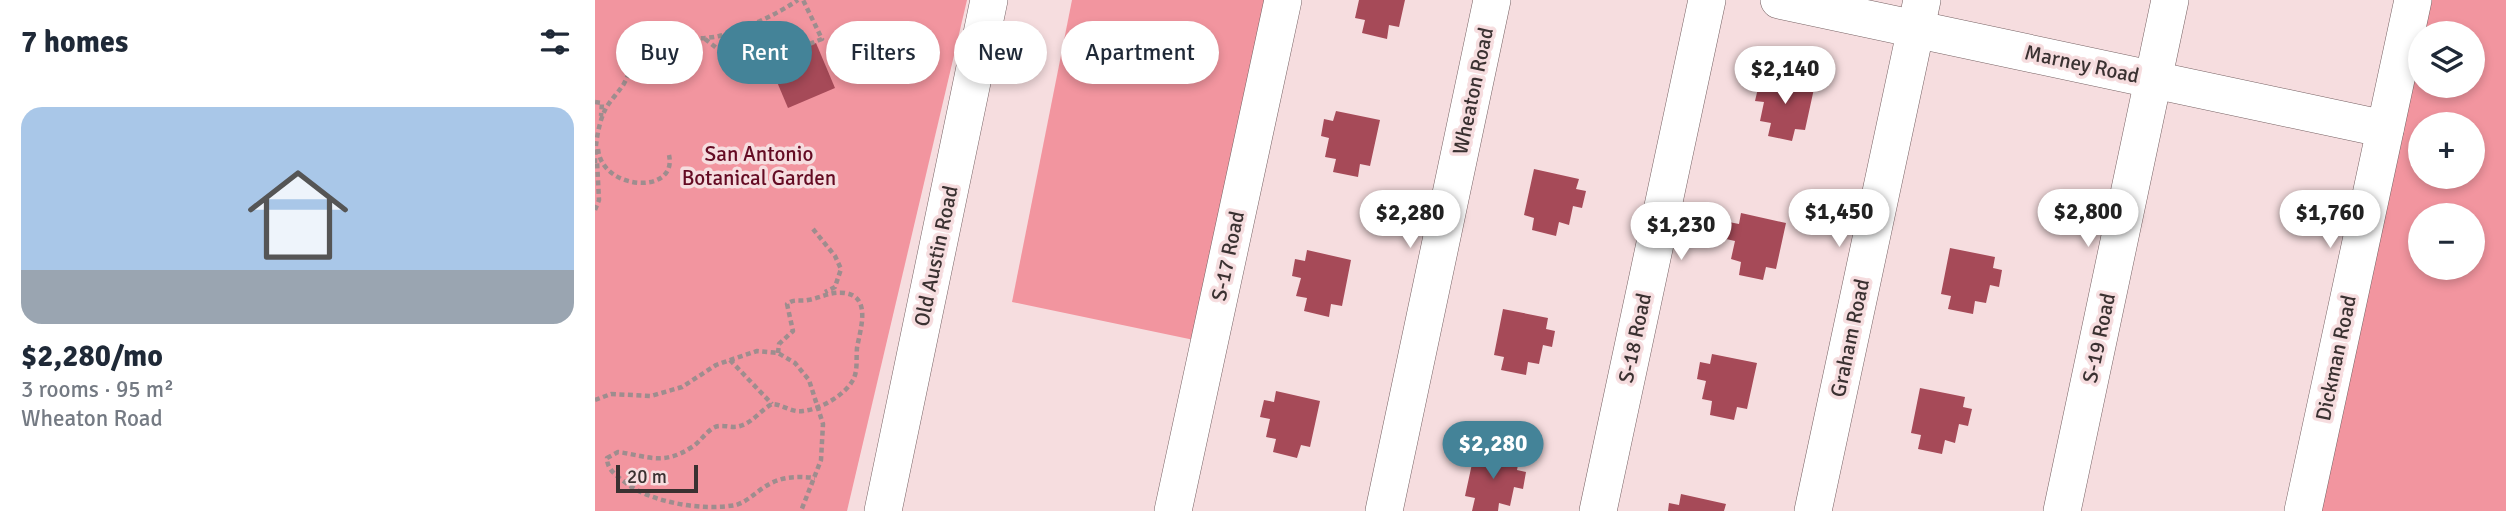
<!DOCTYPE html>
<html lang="en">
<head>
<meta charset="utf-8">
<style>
  :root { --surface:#fff; --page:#f6f6f7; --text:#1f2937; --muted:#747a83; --accent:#448398 }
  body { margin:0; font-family:Signika,sans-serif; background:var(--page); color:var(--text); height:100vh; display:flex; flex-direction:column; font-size:26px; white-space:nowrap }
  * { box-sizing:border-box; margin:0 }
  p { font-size:23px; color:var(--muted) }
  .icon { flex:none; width:38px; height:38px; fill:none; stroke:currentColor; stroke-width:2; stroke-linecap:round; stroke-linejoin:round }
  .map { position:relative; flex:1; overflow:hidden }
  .sheet { display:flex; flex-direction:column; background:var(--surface); width:595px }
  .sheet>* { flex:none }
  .guide { position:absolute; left:21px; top:21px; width:665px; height:63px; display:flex; gap:14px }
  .tools { position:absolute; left:1813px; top:21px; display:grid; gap:14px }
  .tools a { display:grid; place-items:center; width:77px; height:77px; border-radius:50%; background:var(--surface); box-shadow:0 4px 10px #0003; font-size:35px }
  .scale { position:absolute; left:21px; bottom:18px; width:82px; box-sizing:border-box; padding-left:7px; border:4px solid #3a3131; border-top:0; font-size:19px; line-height:24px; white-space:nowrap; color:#3a3131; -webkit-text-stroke:5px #f6dddf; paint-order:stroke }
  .price { position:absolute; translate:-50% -60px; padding:0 16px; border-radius:24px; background:#fff; color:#222; font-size:23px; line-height:46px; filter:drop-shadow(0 2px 4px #0008) }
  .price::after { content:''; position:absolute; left:50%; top:42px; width:21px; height:16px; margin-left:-10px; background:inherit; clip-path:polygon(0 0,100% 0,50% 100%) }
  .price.active { background:var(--accent); color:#fff }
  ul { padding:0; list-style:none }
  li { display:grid; align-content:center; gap:14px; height:371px; padding:0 21px }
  li span { display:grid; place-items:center; height:217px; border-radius:21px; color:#555 }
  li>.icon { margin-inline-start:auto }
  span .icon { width:126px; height:126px; fill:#fffc; stroke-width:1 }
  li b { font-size:30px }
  h2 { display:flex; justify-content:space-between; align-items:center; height:84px; padding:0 21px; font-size:30px }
  .chip { padding:0 24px; border-radius:32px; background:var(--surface); box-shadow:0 4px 10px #0003; font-size:24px; line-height:63px }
  .chip.active { background:var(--accent); color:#fff }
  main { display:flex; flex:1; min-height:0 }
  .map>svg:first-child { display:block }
  .green { fill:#f2959f; fill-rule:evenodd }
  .building { fill:#a64a58 }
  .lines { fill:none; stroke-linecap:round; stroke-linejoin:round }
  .minor-casing { stroke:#766163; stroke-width:38 }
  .path { stroke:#9e8d8e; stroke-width:4.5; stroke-dasharray:5 3.5; stroke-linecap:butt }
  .minor { stroke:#fff; stroke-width:37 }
  .labels { text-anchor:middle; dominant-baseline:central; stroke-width:7; stroke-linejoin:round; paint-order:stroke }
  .street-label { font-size:21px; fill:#3a3131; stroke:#f6dddf }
  .park-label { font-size:21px; fill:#640b23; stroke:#f6dddf }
</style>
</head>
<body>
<main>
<section class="sheet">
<h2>7 homes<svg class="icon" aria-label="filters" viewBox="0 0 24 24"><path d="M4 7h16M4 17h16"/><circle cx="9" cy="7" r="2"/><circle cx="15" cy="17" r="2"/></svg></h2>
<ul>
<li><span style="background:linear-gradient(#a9c7e8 75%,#9aa5b1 0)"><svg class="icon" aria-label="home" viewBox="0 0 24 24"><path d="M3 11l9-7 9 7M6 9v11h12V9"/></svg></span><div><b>$2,280/mo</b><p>3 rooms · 95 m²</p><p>Wheaton Road</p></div></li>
</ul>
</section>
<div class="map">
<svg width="1911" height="511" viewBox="0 0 1911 511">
  <rect width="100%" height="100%" fill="#f6dddf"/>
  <g class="green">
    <path d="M0,0H372L252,511H0Z"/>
    <path d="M477,0H671L599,340L417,302Z"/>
    <path d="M1830,0H1911V511H1721ZM1825,33H1878V86H1825ZM1825,124H1878V177H1825ZM1825,215H1878V268H1825Z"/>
  </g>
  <g class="building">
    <path d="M764,0H810L804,27L794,25L792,39L767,33L770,20L760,18Z"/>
    <path d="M221,43L240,88L193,108L174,63Z"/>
    <path d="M513,56L529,59L523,84L507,81Z"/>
    <path d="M1175,75L1220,84L1210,130L1200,129L1197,141L1173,136L1176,123L1165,121L1169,102L1160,101L1164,84L1173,86Z"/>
    <path d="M741,111L785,120L775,166L765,164L763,177L738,172L741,159L730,157L734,138L726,136L729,119L738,121Z"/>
    <path d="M939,169L984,179L981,189L991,191L987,208L978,206L974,225L964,222L961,236L937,230L939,218L929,215Z"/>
    <path d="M1146,213L1191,223L1181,269L1171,267L1168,280L1144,275L1146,262L1136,259L1140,241L1131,239L1134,222L1144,224Z"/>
    <path d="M1355,248L1400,257L1398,268L1407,270L1404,287L1395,285L1391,303L1380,301L1378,314L1353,309L1356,296L1346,294Z"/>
    <path d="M712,250L756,260L747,306L736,304L734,317L709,311L712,298L701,296L706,278L697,276L700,259L710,261Z"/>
    <path d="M908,309L953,318L951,329L960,331L957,347L948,345L944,364L933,362L931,375L906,370L909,357L899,355Z"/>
    <path d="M1117,354L1162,363L1152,409L1142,407L1139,420L1115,415L1117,401L1107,399L1111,381L1102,379L1105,362L1115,364Z"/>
    <path d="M1325,388L1370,397L1368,407L1377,409L1373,426L1364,424L1360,443L1350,440L1347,454L1323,449L1326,435L1316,433Z"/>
    <path d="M681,391L725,401L715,447L706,445L702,458L678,452L681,439L671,437L675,419L665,417L669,400L679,402Z"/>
    <path d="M880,450L924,460L922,470L931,472L928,489L919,487L915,506L904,503L903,511H877L880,498L870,496Z"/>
    <path d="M1086,494L1131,504L1129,511H1073L1074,503L1084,505Z"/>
  </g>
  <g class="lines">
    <defs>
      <g id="minor">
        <path d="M1184,0L1790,129"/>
        <path d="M288,511L394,0"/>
        <path d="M578,511L688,0"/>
        <path d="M789,511L897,0"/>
        <path d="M1003,511L1112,0"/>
        <path d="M1218,511L1327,0"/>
        <path d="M1467,511L1575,0"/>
        <path d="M1708,511L1818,0"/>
      </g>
    </defs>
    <use href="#minor" class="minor-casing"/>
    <g class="path">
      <path d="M110,39L138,61L176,68"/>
      <path d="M150,64L173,60L227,39L208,0"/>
      <path d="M0,102L7,103L6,116"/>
      <path d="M3,149C7,191 83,195 74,155"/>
      <path d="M0,163C0,147 3,124 10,110C14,102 21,95 26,88C35,77 35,60 46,50C67,32 99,42 124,36C150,29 181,15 203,0"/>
      <path d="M0,210L4,200L2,161"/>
      <path d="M218,229L240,256L246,269L240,287L230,292"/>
      <path d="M183,353L184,344L198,331L192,304C200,298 205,302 213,300C225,298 236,291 250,293C277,297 265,330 262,348C261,359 263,371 258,380C249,396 225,409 208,411C197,413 187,404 177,404C166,410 157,423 145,426C136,429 127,423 118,428C110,433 105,442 97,447C68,466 53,456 23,452L12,458C12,470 22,476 31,483C57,503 108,511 141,505C151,502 159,494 168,488C185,476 201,476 220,478"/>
      <path d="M135,360L177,404"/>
      <path d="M0,400L16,394L56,396L87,387L121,365L135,360L162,351L183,353L200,363L214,380L228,424L226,460L206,511"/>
    </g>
    <use href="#minor" class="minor"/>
  </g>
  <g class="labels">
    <g class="street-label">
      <text transform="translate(1487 64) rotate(12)">Marney Road</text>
      <text transform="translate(878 91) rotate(-78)">Wheaton Road</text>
      <text transform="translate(341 256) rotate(-78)">Old Austin Road</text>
      <text transform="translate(633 256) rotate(-78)">S-17 Road</text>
      <text transform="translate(1040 338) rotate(-78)">S-18 Road</text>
      <text transform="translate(1255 338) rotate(-78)">Graham Road</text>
      <text transform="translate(1504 338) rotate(-78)">S-19 Road</text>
      <text transform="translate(1741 358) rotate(-78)">Dickman Road</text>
    </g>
    <g class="park-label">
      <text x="164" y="154">San Antonio<tspan x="164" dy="24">Botanical Garden</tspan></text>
    </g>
  </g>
</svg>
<div class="tools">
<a><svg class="icon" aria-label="layers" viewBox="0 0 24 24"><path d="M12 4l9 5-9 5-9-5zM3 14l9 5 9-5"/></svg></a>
<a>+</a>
<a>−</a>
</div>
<div class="scale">20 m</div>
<b class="price" style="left:1190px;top:106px">$2,140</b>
<b class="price" style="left:1244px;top:249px">$1,450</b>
<b class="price" style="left:1493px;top:249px">$2,800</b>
<b class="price" style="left:815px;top:250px">$2,280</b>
<b class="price" style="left:1735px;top:250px">$1,760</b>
<b class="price" style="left:1086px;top:262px">$1,230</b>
<b class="price active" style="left:898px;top:481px">$2,280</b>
<div class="guide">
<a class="chip">Buy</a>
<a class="chip active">Rent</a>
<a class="chip">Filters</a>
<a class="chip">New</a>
<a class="chip">Apartment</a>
</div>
</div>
</main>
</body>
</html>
